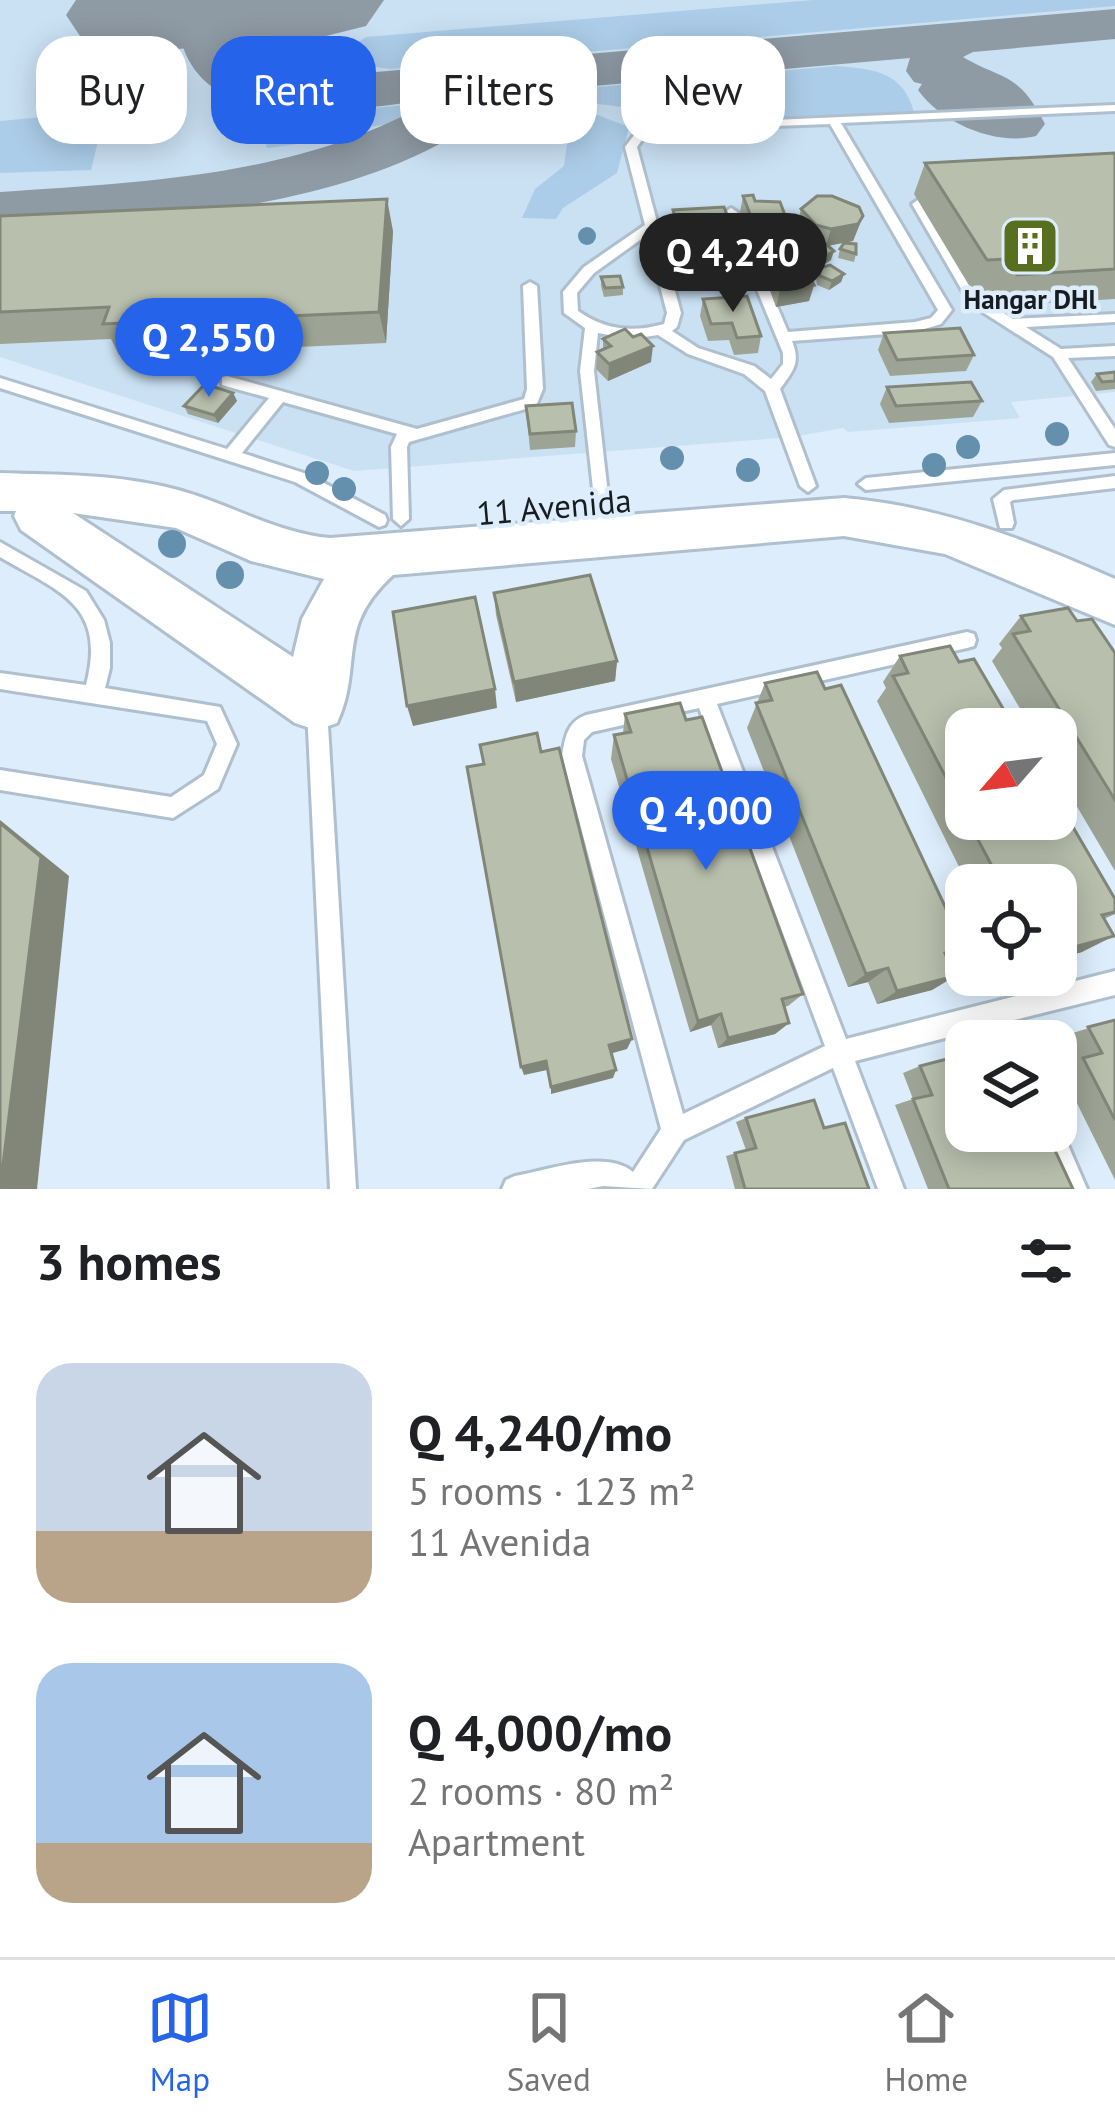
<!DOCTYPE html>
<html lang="en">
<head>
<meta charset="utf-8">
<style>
  :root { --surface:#fff; --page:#f2f2f2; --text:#202124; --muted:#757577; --line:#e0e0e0; --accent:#2563eb }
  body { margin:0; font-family:"PT Sans",sans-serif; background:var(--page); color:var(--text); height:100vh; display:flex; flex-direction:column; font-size:45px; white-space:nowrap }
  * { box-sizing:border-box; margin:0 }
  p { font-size:39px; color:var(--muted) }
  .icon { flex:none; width:66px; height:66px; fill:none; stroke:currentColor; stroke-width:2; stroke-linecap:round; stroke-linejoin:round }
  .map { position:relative; height:1189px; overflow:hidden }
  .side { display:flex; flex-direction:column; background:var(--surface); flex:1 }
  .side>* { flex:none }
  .banner { position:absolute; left:36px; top:36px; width:1044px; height:108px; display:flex; gap:24px }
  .needle { width:78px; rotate:242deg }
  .tools { position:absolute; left:945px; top:708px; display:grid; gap:24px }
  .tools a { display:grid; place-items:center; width:132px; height:132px; border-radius:24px; background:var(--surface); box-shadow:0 6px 30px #0003; font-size:60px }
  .price { position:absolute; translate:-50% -102px; padding:0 27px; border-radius:42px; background:var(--accent); color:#fff; font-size:39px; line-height:78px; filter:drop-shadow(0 3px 6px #0008) }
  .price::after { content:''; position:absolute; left:50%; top:72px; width:36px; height:27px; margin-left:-18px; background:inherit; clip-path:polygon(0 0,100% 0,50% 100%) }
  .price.selected { background:#222; color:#fff }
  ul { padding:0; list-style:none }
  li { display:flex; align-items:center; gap:36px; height:300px; padding:0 36px }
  li span { display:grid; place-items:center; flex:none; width:336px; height:240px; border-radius:36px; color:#555 }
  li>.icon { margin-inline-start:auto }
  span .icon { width:144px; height:144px; fill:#fffc; stroke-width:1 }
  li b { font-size:51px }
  h2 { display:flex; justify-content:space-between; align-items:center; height:144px; padding:0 36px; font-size:51px }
  .tag { padding:0 42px; border-radius:36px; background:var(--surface); box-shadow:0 6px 30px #0003; font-size:42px; line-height:108px }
  .tag.selected { background:var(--accent); color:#fff }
  .dock { display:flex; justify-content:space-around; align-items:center; height:168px; border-top:3px solid var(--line); background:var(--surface); font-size:33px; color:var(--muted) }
  .dock a { display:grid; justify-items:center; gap:6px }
  .dock .selected { color:var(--accent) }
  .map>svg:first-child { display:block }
  .built { fill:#cae1f4 }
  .green { fill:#accde9 }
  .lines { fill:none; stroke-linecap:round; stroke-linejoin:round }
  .taxiway { fill:#8e9aa4; fill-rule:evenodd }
  .runway { fill:#8e9aa4; fill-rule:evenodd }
  .lane-casing { stroke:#afbfcd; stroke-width:6 }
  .secondary-casing { stroke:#afbfcd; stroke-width:6 }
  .lane { fill:#fff; fill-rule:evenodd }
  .secondary { fill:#fff; fill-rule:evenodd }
  .tree { fill:#6590ad }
  .wall { fill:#9ea495 }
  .shaded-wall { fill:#818679 }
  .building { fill:#b8bfad; stroke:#818679; stroke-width:3 }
  .labels { text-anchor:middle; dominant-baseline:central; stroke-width:9; stroke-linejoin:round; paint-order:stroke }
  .far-poi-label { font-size:27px; font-weight:bold; fill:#161c20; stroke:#ddedfb }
  .street-label { font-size:33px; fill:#161c20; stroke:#ddedfb }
</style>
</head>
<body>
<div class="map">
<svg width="1115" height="1189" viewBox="0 0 1115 1189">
  <rect width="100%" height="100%" fill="#ddedfb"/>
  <path class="built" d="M0,0H1115V392L1011,402L1020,418L848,432L843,428L792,437L354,471L0,357Z"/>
  <g class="green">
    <path d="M813,0H1115V6L390,69L369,66L354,53L353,46L366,37Z"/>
    <path d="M836,66C875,69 903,72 914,112L778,119L686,109L710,77Z"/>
    <path d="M679,80L660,112L591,103L544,104L574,89Z"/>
    <path d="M552,91L533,101L369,127L344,138L267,148L264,137L271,128L301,115Z"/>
    <path d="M595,114L629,127L617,173L563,208L556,219L522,218L535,189L564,166L567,144L579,134L581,119Z"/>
    <path d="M54,116L99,137L91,170L0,173V121Z"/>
  </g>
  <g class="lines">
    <path class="taxiway" d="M239,0H295L297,4C282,26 251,24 235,47L253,68L306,78L1115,9V39L973,52L963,57C1004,81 1018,71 1045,124L1036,136C997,146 942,124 918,90L922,84L914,82L906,71L910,58L502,94L505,98C494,114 478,121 462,131C333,211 148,220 0,230V192C147,182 302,176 433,100C360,107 214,138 183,47L203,18Z"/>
    <path class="runway" d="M76,0H384L366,26L322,37L129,53L84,42L66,15Z"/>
    <defs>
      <g id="lane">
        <path d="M1115,105V111L841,123L952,310L941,324L915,332L792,341C801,363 793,371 780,389L816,486L808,492L800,486L765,391L744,374L688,354L658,335L631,339L598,333L594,371L609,503L607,507H595L580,371L585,328L564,313L563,292L584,267L645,225L625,147L644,122L684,113L752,121ZM684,119L752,127L830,124L938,310L931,318L915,322L788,332L737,212L731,208L725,212L783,353V364L771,379L754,366L698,348L672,331L677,327L681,313L658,228L660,225L657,222L637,147L652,126ZM647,235L667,313L664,324C632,333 605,330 578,311L577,293L594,273Z"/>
        <path d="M918,200L924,204L980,298L1013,319L1115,314V322L1026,327L1061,349L1115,346V356L1068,358L1115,429V447L1109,445L1053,357L970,304L912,204Z"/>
        <path d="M530,282L537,286L543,389L536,406L409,442L407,447L409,519L401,526L393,519L391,447L397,434L283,402L242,453L307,474L385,515L387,520L385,525L379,527L295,482L0,388V378L227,449L269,398L222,385V377L227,376L417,429L524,399L527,389L523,286Z"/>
        <path d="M1115,453V465L866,490L858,484L866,478Z"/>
        <path d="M1115,476V488L1013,500L1010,502L1014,523L1012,528H1000L993,499L1004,490Z"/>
        <path d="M0,542L86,591L104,620L110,643V668L105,688L220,707L237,744L218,789L173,818L0,790V770L171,797L204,775L217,744L207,721L0,689V673L86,685C107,604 59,592 0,557Z"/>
        <path d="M967,632L974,634L976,640L974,646L967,648L717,704L846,1039L1115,971V995L1014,1020L1023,1041H999L992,1026L855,1061L904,1189H878L833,1068L684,1140L652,1189L603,1186L588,1189H502L506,1180L515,1176C548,1170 606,1149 633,1172L661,1129L562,756C565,738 567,722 586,715ZM699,708L825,1046L683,1114L582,756L584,740L592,732Z"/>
        <path d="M317,700L324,703L327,709L356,1189H330L307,709L310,703Z"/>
        <path d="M1056,1121L1058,1122L1087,1189H1061L1036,1131H1056Z"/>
      </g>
      <path id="secondary" d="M0,473C59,475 120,474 178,490C230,504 276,533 330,538L844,498C940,506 1027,540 1115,579V625L945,554L844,536L393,575C334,629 364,664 337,723L316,730L295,723L21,530L14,516L16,511H0ZM73,513L176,528L251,561L324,579L302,619L293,657Z"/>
    </defs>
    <use href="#lane" class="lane-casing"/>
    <use href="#secondary" class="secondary-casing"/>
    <use href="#lane" class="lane"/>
    <use href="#secondary" class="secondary"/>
  </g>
  <g class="tree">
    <circle cx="587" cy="236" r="9"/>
    <circle cx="1057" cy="434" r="12"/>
    <circle cx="968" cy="447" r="12"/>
    <circle cx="672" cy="458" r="12"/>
    <circle cx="934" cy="465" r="12"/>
    <circle cx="748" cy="470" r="12"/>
    <circle cx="317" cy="473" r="12"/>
    <circle cx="344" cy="489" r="12"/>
    <circle cx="172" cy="544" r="14"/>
    <circle cx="230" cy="575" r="14"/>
  </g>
  <g class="wall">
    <path d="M1115,153V299L1001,306L992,291L973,292L914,194L925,163Z"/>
    <path d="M743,196L755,201L784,240L752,244L740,212Z"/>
    <path d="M801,209L863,216L853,241L828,246L831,260L820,267L805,258L807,250L817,244L811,242L797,225Z"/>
    <path d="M673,210L742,254L739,271L685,275L671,226Z"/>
    <path d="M0,216L393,231L386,343L119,355L111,339L0,344Z"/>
    <path d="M776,247L814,285L809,301L776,307L765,277L769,260H773Z"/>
    <path d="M840,249L856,254L854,262L838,258Z"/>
    <path d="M819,268L844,274L841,282L829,290L817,285L816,277Z"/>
    <path d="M601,277L623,287V295L604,297L601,286Z"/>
    <path d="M703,299L761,336L758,353L734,355L729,340L708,341L700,316Z"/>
    <path d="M884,333L974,355L966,371L890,376L878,350Z"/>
    <path d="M633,337L651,362L608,381L596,369L597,352L603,350V339Z"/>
    <path d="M1115,372V389L1096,391L1091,382L1097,374Z"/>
    <path d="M887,387L982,401L973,417L889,423L880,404Z"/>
    <path d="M233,393L237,401L218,423L188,414L184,406Z"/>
    <path d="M526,406L576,431L575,447L530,450Z"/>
    <path d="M494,593L617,661L615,681L516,702L496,615Z"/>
    <path d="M1021,616L1077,621L1115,653V871L1056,771V729H1032L992,661L1002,648L999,644Z"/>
    <path d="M900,656L966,729V819H1056L1115,899V914L1104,919L1082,952L1056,959V885H968L877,701L886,688L883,682Z"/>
    <path d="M765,683L825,689L965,949L948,960L955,976L932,990L877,1004L868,982L848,987L747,728Z"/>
    <path d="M625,714L686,720L803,994L788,1006L784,1007L789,1023L775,1034L718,1048L711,1025L690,1032L611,759L614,735L623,733Z"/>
    <path d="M1115,1020V1180L1058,1065L1076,1060L1063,1036Z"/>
    <path d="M920,1066L1073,1189H928L895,1105L913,1099L903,1073Z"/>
    <path d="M746,1118L824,1128L869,1189H735L726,1156L746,1150L736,1122Z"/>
  </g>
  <g class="shaded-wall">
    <path d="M387,199L393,231L386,343L379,312Z"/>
    <path d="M863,216L853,241L826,246L831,229Z"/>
    <path d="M788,223L784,240L752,244L755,227Z"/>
    <path d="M834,251L831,260L820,267L822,258Z"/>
    <path d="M844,274L841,282L829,290L832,281Z"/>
    <path d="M814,285L809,301L776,307L780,290Z"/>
    <path d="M653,346L651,362L608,381L609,364Z"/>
    <path d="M233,393L237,401L218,423L214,415Z"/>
    <path d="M617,661L615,681L516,702L514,682Z"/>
    <path d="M495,689L497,708L413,726L407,706Z"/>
    <path d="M0,820L69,876L37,1189H0Z"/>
    <path d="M1114,936L1082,952L1056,959V953L1060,951Z"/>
    <path d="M888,968L868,982L848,987L866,974Z"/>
    <path d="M955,976L932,990L877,1004L897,991Z"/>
    <path d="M721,1014L711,1025L690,1032L698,1021Z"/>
    <path d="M789,1023L775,1034L718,1048L728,1038Z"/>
    <path d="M632,1039L627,1049L606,1055L609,1045Z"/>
    <path d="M546,1061L547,1070L524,1075L521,1067Z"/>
    <path d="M616,1070L613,1078L551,1094V1087Z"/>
  </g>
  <g class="building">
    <path d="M1115,153V269L1017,275L1007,259L987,260L925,163Z"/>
    <path d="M753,195L755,201L780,202L788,223L755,227L743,196Z"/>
    <path d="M817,196H832L859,207L863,216L858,224L831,229L816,225L801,209Z"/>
    <path d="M387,199L379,312L103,324L109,307L0,312V216Z"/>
    <path d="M724,207L742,254L688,258L673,210Z"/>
    <path d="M813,243L826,244L834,251L822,258L807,250Z"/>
    <path d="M844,243L856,244V254L840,249Z"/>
    <path d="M793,246L814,285L780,290L769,260L780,259L776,247Z"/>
    <path d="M830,265L844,274L832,281L820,276L819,268Z"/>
    <path d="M620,276L623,287L605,288L601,277Z"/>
    <path d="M747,296L761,336L737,338L732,323L711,324L703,299Z"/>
    <path d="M960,328L974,355L897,360L884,333Z"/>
    <path d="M625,329L633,337L641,334L653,346L609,364L597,352L611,346L603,339Z"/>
    <path d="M1115,372V381L1102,382L1097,374Z"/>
    <path d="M971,382L982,401L896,406L887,387Z"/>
    <path d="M205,384L233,393L214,415L184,406Z"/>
    <path d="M572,403L576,431L530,434L526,406Z"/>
    <path d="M590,575L617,661L514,682L494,593Z"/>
    <path d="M475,597L495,689L407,706L393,612Z"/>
    <path d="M1068,608L1077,621L1092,619L1115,653V800L1013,634L1030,631L1021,616Z"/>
    <path d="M950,646L959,662L974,659L1015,729H966V816L893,676L908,673L900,656Z"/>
    <path d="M817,672L825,689L841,685L965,949L945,953L955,976L897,991L888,968L866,974L756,703L772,700L765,683Z"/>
    <path d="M680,703L686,720L702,717L803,994L782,999L789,1023L728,1038L721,1014L698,1021L614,735L631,732L625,714Z"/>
    <path d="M537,733L541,752L559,748L632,1039L609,1045L616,1070L551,1087L546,1061L521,1067L467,767L484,764L480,745Z"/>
    <path d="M1056,798L1115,899V912L1102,915L1114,936L1060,951L1056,944V885H1002L967,819H1056Z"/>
    <path d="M0,823L41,857L0,1189Z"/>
    <path d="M1115,1020V1120L1083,1058L1102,1053L1088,1027Z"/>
    <path d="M966,1054V1131H1046L1073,1189H949L913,1099L932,1095L920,1066Z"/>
    <path d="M814,1100L824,1128L845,1123L869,1189H745L735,1153L756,1148L746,1118Z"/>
  </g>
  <defs>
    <symbol id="building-square" viewBox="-11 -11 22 22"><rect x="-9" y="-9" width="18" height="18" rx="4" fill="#586f1f" stroke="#ddedfb"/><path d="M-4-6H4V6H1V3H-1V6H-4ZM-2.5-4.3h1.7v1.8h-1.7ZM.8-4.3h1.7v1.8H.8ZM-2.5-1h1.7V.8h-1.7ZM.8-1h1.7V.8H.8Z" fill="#fff"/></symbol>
  </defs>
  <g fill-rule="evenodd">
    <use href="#building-square" x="997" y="213" width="66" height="66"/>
  </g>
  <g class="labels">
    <g class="far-poi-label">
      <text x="1030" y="299">Hangar DHl</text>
    </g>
    <g class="street-label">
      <text transform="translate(554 506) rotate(-5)">11 Avenida</text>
    </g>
  </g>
</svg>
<div class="tools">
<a><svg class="needle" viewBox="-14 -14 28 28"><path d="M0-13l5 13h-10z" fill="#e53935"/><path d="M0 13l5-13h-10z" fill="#757577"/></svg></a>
<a><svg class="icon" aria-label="locate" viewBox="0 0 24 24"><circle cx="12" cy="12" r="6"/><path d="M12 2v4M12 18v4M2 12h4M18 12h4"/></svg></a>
<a><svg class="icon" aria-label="layers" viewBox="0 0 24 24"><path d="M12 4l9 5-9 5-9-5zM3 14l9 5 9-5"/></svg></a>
</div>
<b class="price selected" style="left:733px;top:315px">Q 4,240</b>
<b class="price" style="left:209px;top:400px">Q 2,550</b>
<b class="price" style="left:706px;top:873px">Q 4,000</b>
<div class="banner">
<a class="tag">Buy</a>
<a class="tag selected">Rent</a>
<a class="tag">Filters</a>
<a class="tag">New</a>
</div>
</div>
<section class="side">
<h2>3 homes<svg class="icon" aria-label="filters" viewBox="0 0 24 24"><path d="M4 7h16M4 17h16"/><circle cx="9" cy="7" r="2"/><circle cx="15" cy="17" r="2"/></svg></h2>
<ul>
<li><span style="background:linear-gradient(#c9d6e8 70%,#b9a48a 0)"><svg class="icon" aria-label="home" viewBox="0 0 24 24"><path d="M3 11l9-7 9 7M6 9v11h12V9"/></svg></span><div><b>Q 4,240/mo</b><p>5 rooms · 123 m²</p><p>11 Avenida</p></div></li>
<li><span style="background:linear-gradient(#a9c7e8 75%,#b9a48a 0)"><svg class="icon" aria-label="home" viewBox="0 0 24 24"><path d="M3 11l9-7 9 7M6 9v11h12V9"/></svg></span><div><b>Q 4,000/mo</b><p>2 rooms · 80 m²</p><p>Apartment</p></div></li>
</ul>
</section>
<nav class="dock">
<a class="selected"><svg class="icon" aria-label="map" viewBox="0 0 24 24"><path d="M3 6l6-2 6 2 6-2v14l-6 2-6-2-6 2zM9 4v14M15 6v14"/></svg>Map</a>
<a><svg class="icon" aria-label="saved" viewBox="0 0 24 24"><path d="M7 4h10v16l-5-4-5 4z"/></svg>Saved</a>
<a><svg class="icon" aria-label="home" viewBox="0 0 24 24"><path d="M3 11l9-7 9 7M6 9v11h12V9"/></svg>Home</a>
</nav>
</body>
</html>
